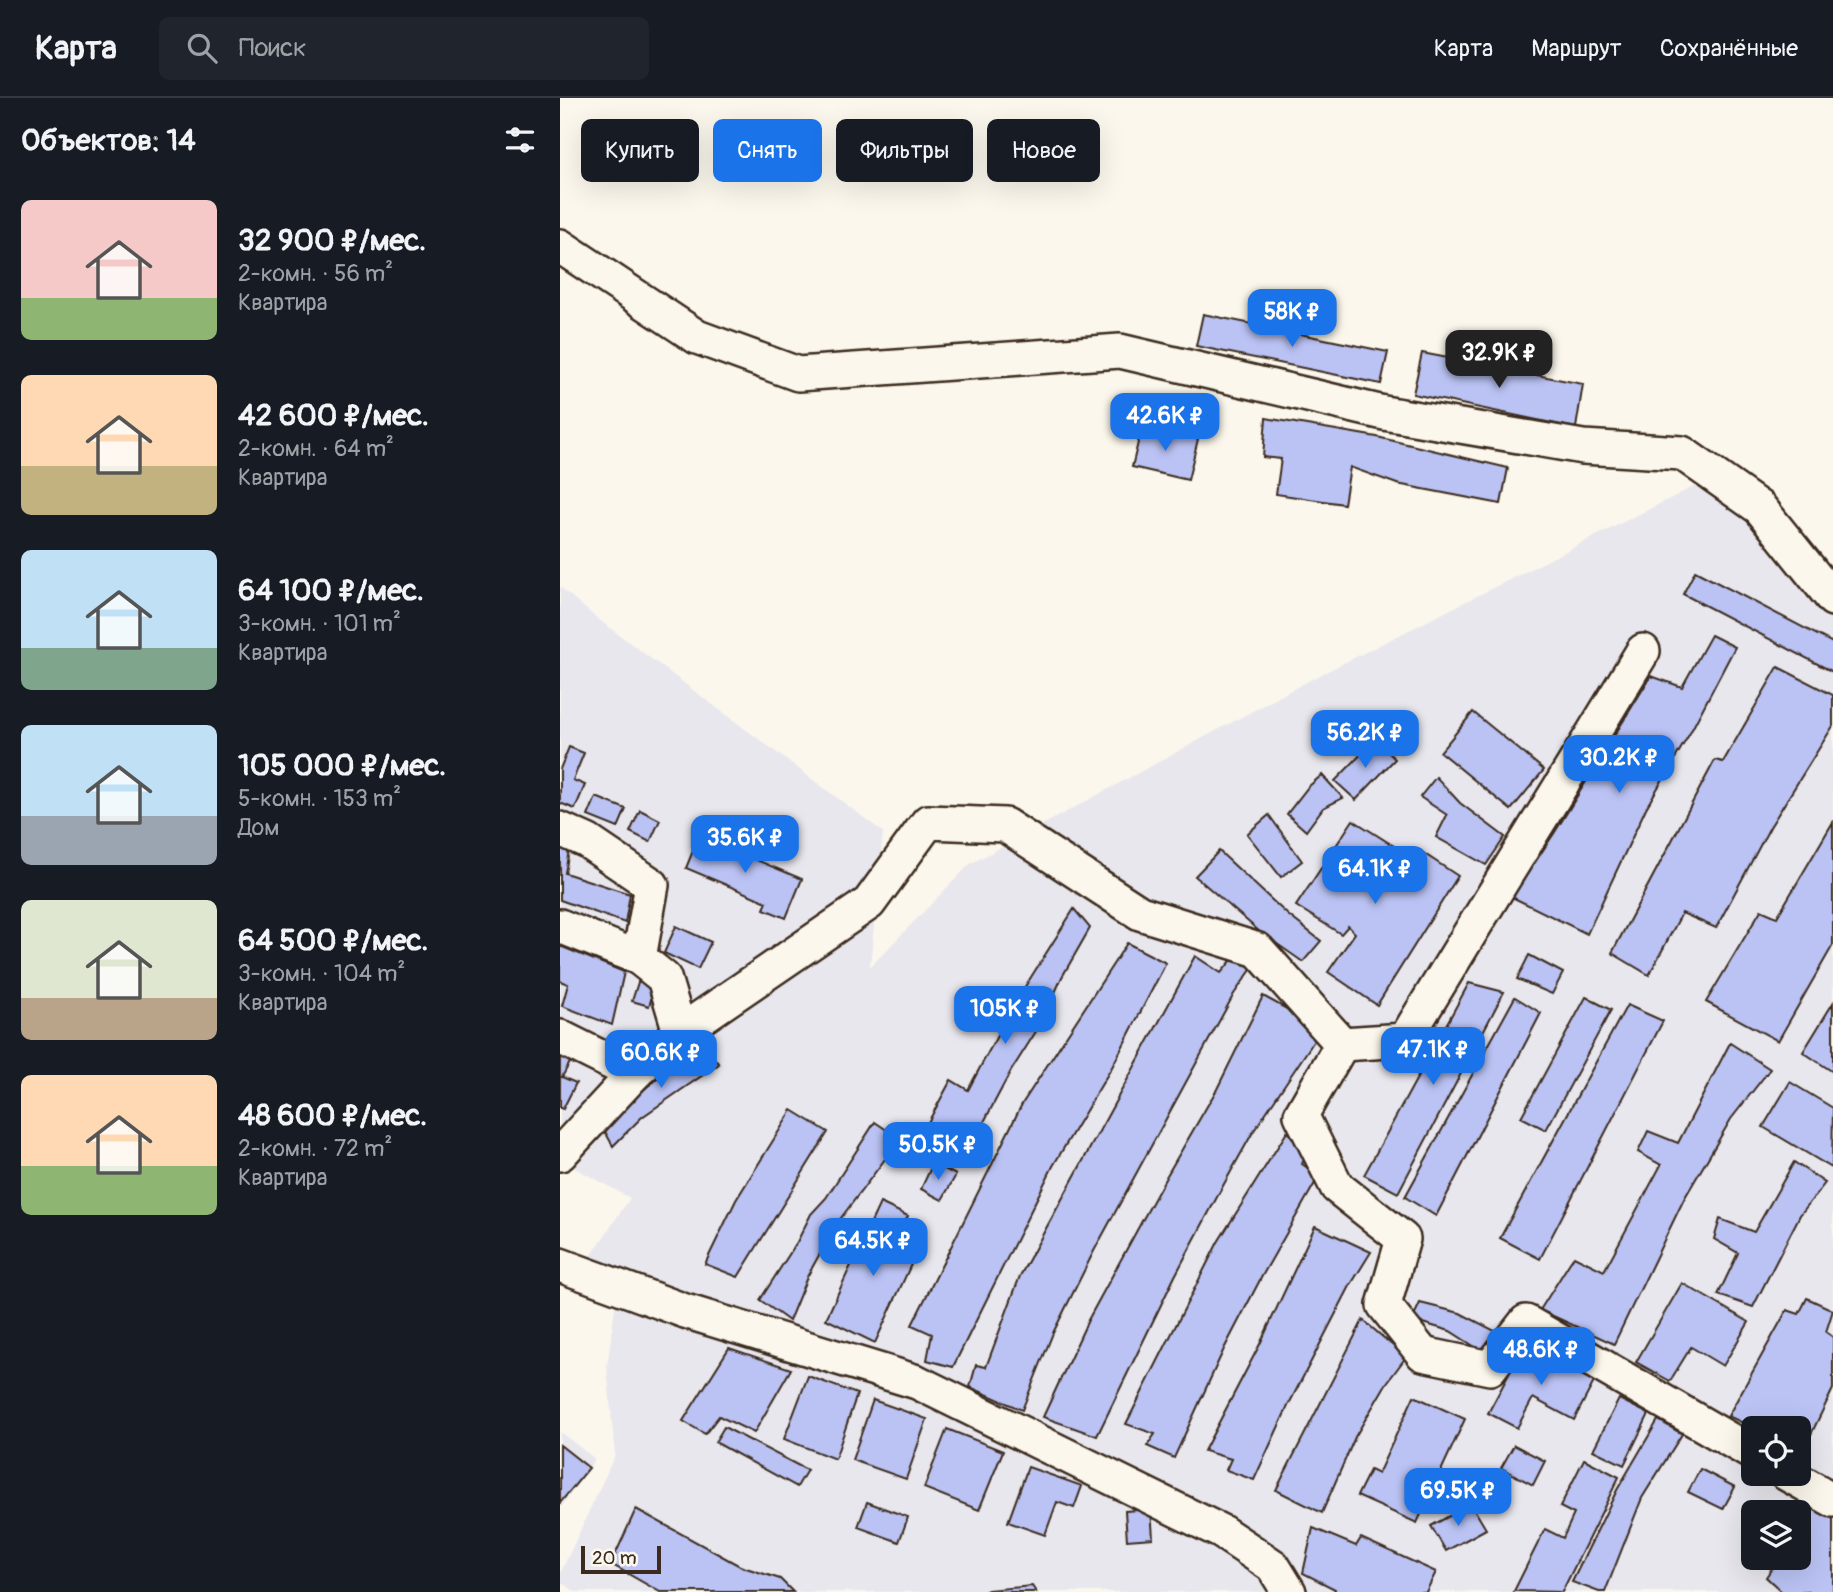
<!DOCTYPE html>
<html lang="ru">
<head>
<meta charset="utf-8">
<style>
  :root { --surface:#171b24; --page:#20242c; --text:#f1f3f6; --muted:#9ea1a6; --line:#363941; --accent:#1a73e8 }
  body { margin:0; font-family:Pangolin,sans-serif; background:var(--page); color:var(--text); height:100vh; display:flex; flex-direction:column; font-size:26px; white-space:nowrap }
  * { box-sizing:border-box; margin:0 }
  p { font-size:23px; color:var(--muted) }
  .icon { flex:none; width:38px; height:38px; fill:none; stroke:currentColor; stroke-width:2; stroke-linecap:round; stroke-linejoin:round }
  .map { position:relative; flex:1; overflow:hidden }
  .drawer { display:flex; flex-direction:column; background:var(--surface); width:560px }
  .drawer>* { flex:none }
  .top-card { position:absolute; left:21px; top:21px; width:665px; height:63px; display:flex; gap:14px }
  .fabs { position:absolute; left:1181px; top:1318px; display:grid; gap:14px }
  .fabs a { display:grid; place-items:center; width:70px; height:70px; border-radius:10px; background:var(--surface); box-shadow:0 7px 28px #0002; font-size:35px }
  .scale { position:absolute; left:21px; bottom:18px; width:80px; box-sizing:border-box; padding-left:7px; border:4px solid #3b2a1e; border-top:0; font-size:19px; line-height:24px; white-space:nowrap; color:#3b2a1e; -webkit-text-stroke:5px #fbf7ec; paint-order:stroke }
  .price { position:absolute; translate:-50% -60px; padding:0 16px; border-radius:14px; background:var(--accent); color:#fff; font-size:23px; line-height:46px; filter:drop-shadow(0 2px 4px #0008) }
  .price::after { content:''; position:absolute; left:50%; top:42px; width:21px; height:16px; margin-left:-10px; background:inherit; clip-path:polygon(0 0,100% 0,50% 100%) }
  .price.current { background:#222; color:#fff }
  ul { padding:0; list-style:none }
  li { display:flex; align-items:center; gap:21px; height:175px; padding:0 21px }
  li span { display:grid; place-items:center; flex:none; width:196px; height:140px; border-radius:10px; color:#555 }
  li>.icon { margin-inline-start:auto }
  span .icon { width:84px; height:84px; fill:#fffc; stroke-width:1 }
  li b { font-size:30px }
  h2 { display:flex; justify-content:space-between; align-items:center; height:84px; padding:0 21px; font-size:30px }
  .tag { padding:0 24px; border-radius:10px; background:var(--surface); box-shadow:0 7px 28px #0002; font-size:24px; line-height:63px }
  .tag.current { background:var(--accent); color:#fff }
  header { display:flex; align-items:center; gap:42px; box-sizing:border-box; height:98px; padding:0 35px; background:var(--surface); border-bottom:2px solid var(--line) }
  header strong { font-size:33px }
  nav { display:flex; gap:38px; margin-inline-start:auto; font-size:24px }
  .search { width:490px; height:63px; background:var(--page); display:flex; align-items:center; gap:18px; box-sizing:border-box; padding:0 24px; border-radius:10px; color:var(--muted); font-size:26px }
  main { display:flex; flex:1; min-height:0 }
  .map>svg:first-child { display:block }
  .built { fill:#e8e7ee; fill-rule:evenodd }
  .building { fill:#bac3f4; stroke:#3b2a1e; stroke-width:2 }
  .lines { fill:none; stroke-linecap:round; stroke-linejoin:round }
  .minor-casing { stroke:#3b2a1e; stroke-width:38 }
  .minor { stroke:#fbf7ec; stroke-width:33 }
</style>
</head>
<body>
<header>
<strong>Карта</strong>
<div class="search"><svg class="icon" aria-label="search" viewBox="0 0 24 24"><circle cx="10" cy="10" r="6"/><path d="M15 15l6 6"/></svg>Поиск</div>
<nav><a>Карта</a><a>Маршрут</a><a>Сохранённые</a></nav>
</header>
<main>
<section class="drawer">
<h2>Объектов: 14<svg class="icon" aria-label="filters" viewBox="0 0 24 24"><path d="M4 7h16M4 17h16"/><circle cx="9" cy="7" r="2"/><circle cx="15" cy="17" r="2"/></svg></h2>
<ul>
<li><span style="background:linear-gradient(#f6c9c9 70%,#8fb573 0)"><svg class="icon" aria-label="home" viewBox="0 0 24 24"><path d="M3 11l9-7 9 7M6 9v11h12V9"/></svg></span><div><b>32 900 ₽/мес.</b><p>2-комн. · 56 m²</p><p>Квартира</p></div></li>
<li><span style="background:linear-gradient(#ffd9b3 65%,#c2b280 0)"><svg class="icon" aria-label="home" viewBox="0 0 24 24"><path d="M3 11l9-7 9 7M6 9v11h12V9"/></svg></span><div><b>42 600 ₽/мес.</b><p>2-комн. · 64 m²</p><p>Квартира</p></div></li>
<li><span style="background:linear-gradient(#bfe0f5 70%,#7fa58c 0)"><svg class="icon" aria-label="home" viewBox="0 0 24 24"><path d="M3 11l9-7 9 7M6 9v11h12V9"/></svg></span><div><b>64 100 ₽/мес.</b><p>3-комн. · 101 m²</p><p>Квартира</p></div></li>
<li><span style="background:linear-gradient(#bfe0f5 65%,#9aa5b1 0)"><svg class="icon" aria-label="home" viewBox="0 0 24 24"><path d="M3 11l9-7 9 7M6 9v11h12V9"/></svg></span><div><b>105 000 ₽/мес.</b><p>5-комн. · 153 m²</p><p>Дом</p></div></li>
<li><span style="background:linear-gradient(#dfe7d0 70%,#b9a48a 0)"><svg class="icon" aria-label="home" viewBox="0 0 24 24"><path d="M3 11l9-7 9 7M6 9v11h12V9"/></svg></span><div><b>64 500 ₽/мес.</b><p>3-комн. · 104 m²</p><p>Квартира</p></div></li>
<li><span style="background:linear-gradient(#ffd9b3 65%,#8fb573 0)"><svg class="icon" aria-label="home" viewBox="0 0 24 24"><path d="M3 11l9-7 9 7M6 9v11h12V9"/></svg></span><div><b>48 600 ₽/мес.</b><p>2-комн. · 72 m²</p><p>Квартира</p></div></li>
</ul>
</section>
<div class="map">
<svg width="1273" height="1494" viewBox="0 0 1273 1494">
  <rect width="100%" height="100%" fill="#fbf7ec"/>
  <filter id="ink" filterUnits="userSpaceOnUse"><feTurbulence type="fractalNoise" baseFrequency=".0143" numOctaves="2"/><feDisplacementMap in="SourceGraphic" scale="14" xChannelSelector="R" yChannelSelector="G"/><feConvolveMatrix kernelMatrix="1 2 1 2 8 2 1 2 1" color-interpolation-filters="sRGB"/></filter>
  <g filter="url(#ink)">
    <g class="built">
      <path d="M1137,387L1273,478V1494H16L0,1484V1476L55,1357L47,1269L58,1186L21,1173L70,1100L0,1062V489L34,518L323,734L310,869L410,766L748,583ZM1194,1330H1239V1376H1194ZM1194,1414H1239V1460H1194Z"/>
      <path d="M0,1334L35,1361L0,1411Z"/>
    </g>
    <g class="building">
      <path d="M643,216L828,254L821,286L636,248Z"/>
      <path d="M862,255L1023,286L1016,330L853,296Z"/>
      <path d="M706,320L817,339L948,370L941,406L837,386L790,369L784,406L716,396L721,361L703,359Z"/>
      <path d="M582,328L638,341L628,382L572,369Z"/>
      <path d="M1135,473L1273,545V574L1123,496Z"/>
      <path d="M1151,537L1175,549L1130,635L1086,710L1027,836L952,799L995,734L1091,578L1122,589Z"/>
      <path d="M1218,569L1273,597V628L1210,729L1156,830L1122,815L1089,877L1052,855L1155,662L1163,664Z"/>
      <path d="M913,614L984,672L951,712L880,654Z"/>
      <path d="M816,641L835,661L796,702L775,683Z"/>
      <path d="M9,649L24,655L13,682L25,687L15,711L0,705V671Z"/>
      <path d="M762,677L783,700L763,710L746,733L727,716L748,689Z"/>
      <path d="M876,679L900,705L945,739L926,767L876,739L887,717L860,699Z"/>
      <path d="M36,699L66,711L58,730L28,718Z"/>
      <path d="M80,712L100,722L90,744L70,734Z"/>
      <path d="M709,717L742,763L721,779L687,736Z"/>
      <path d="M793,722L856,762L860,753L898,778L817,907L768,874L795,835L788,828L781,836L736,808Z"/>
      <path d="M1273,724V847L1218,943L1146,904L1201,812L1217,819Z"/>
      <path d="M139,738L242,781L226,820L204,811L207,804L126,770Z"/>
      <path d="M0,748L9,752L5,775L70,796L65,825L0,802Z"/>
      <path d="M659,753L728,817L761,843L743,864L700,834L635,778Z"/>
      <path d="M514,811L530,830L502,879L482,924L451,973L409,1052L387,1039L378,1050L359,1041L391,982L408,992L454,906Z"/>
      <path d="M116,828L151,844L138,871L104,855Z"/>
      <path d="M567,845L606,865L552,969L493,1068L393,1269L367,1262L372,1236L352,1227L462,1006Z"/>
      <path d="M0,848L64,874L52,927L2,908L8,886L0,883Z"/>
      <path d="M676,857L693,869L674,896L534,1153L493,1235L462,1312L410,1289L416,1267L426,1269L460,1178L635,858L661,875Z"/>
      <path d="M969,857L1003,875L992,896L957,881Z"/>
      <path d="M80,878L97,883L89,908L72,903Z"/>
      <path d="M909,885L944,894L838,1095L804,1077Z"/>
      <path d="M703,898L736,916L758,937L693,1034L664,1086L615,1178L537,1338L483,1319L528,1222L606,1079L657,991Z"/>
      <path d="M955,899L981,915L876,1118L845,1099Z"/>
      <path d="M1026,899L1051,912L986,1032L961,1019Z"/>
      <path d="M1273,905V974L1243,954Z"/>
      <path d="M1067,907L1103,923L980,1161L940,1140Z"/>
      <path d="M140,943L159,966L82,1019L53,1048L43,1030L70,1002L96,982Z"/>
      <path d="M1170,945L1210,971L1171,1021L1124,1101L1054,1246L980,1212L1014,1158L1044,1173L1101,1067L1078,1054L1088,1033L1118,1045Z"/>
      <path d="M0,951L13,959L2,979L16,985L3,1011L0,1010Z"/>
      <path d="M1230,984L1273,1010L1272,1070L1203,1029Z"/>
      <path d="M232,1012L268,1034L178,1179L145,1166L176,1102Z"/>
      <path d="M315,1024L340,1041L275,1128L247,1179L229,1223L200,1202L237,1144L251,1116L266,1100Z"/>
      <path d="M727,1034L748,1054L742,1066L759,1078L701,1180L664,1251L614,1360L587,1348L595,1336L566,1326L658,1144Z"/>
      <path d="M1234,1064L1265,1085L1240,1117L1193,1209L1158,1197L1178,1155L1154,1141L1160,1121L1194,1134Z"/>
      <path d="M373,1065L396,1077L382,1102L361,1091Z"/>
      <path d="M320,1105L348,1118L332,1150L354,1160L315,1245L266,1221Z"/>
      <path d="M755,1128L811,1154L790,1188L728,1308L694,1382L666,1372L671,1361L644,1353L700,1246Z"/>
      <path d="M1122,1185L1189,1224L1163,1268L1131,1249L1110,1283L1076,1264Z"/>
      <path d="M1247,1200L1273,1212L1266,1234L1273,1239V1291L1243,1353L1239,1351V1330H1194L1168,1318L1227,1212L1239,1216Z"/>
      <path d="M860,1205L900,1215L937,1234L923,1254L890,1233L852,1222Z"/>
      <path d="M803,1222L846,1259L826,1286L795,1339L762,1415L716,1392Z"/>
      <path d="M976,1247L1036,1280L1014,1322L973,1300L957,1330L928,1315L963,1250L969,1259Z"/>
      <path d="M169,1250L231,1271L194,1335L159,1318L145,1336L123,1323Z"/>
      <path d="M248,1278L297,1296L275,1361L224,1341Z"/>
      <path d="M854,1298L905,1321L857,1425L797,1398L810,1372L818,1376Z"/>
      <path d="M1059,1301L1089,1316L1064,1367L1033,1352Z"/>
      <path d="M313,1302L367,1321L346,1381L292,1362Z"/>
      <path d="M1098,1322L1122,1336L1082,1400L1045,1494H1039L1012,1484L1057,1392Z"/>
      <path d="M164,1329L247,1372L237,1389L155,1344Z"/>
      <path d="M387,1331L443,1353L419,1412L364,1390Z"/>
      <path d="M0,1347L29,1370L0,1405Z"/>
      <path d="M954,1347L985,1363L973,1387L941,1370Z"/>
      <path d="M1024,1361L1059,1379L1002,1494L954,1493L985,1431L1003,1440L1014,1416L1000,1409Z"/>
      <path d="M468,1369L522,1388L514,1410L497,1404L485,1437L448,1424Z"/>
      <path d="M1140,1371L1175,1389L1163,1411L1128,1394Z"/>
      <path d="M307,1404L348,1419L339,1444L298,1429Z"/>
      <path d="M911,1406L926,1431L886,1453L871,1428Z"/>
      <path d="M1254,1409L1273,1421V1494H1222L1206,1479L1219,1460H1239V1431Z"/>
      <path d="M76,1411L180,1468L220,1481L233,1494H100L51,1466Z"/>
      <path d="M591,1411L593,1440L567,1442L565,1413Z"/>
      <path d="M753,1430L796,1448L801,1440L876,1474L866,1494H774L775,1491L743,1475Z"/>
      <path d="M472,1488L476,1494H424L428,1492Z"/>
    </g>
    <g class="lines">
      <defs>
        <g id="minor">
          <path d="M0,148L137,239L238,276L560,253L824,315L1023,349L1122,355L1200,410L1273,501"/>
          <path d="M0,731L27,743L92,787L79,860L104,880L120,934L74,976L0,1056"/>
          <path d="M0,828L79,860"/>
          <path d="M120,934L309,805L368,724L445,727L580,815L698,852L782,946"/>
          <path d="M0,939L74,976"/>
          <path d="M782,946L741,1017L777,1089L843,1141L824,1207L863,1256L930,1270L966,1224L1194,1356"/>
          <path d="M782,946L845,942C923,812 1005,683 1083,553"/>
          <path d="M0,1167L125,1213L357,1284L662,1434L713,1468L729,1494"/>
          <path d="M1227,1376L1273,1402"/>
        </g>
      </defs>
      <use href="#minor" class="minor-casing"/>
      <use href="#minor" class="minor"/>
    </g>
  </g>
</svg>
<div class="fabs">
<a><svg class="icon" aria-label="locate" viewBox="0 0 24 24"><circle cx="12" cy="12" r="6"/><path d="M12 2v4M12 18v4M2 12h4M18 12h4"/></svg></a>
<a><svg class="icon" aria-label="layers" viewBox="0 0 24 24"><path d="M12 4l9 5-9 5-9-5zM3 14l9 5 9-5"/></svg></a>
</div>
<div class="scale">20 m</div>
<b class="price" style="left:732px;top:251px">58K ₽</b>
<b class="price current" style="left:939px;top:292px">32.9K ₽</b>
<b class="price" style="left:605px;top:355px">42.6K ₽</b>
<b class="price" style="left:805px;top:672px">56.2K ₽</b>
<b class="price" style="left:1059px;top:697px">30.2K ₽</b>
<b class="price" style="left:185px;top:777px">35.6K ₽</b>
<b class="price" style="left:815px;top:808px">64.1K ₽</b>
<b class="price" style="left:445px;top:948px">105K ₽</b>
<b class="price" style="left:873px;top:989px">47.1K ₽</b>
<b class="price" style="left:101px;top:992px">60.6K ₽</b>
<b class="price" style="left:378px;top:1084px">50.5K ₽</b>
<b class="price" style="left:313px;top:1180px">64.5K ₽</b>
<b class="price" style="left:981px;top:1289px">48.6K ₽</b>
<b class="price" style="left:898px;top:1430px">69.5K ₽</b>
<div class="top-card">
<a class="tag">Купить</a>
<a class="tag current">Снять</a>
<a class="tag">Фильтры</a>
<a class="tag">Новое</a>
</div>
</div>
</main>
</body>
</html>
